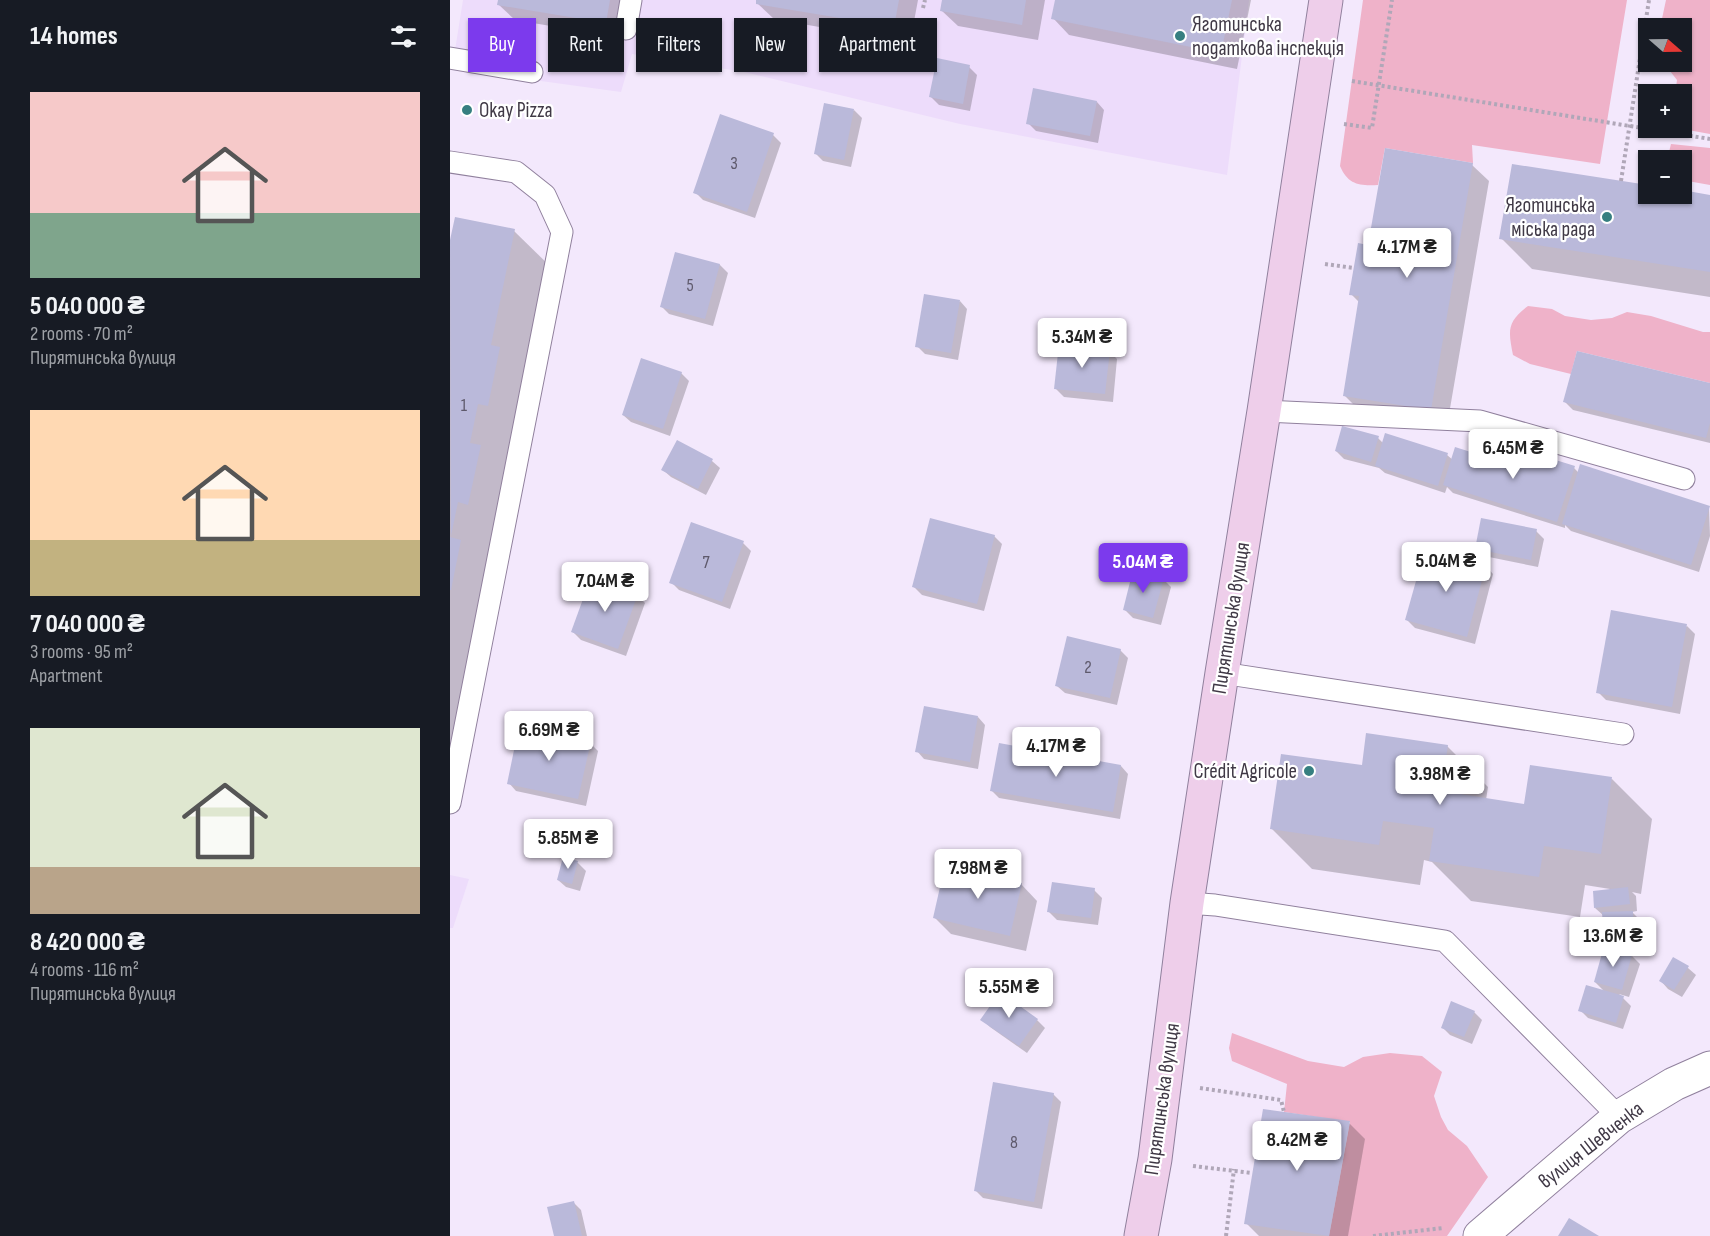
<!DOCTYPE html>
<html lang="en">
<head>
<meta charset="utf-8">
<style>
  :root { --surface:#171b24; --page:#20242c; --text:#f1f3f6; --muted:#9ea1a6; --accent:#7c3aed }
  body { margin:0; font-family:"Sofia Sans Condensed",sans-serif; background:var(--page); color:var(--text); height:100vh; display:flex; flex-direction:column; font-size:22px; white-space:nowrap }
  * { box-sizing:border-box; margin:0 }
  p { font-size:20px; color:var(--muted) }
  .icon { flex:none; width:33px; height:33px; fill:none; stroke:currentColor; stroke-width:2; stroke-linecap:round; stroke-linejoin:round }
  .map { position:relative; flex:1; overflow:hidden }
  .drawer { display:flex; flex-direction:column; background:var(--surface); width:450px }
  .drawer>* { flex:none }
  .hud { position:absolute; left:18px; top:18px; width:570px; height:54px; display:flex; gap:12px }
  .needle { width:39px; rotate:110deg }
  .fabs { position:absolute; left:1188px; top:18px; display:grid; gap:12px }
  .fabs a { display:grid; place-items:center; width:54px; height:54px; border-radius:0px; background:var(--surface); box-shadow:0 2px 4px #0004; font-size:30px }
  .price { position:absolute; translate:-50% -51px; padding:0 14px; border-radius:6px; background:#fff; color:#222; font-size:20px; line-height:39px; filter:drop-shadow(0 2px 3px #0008) }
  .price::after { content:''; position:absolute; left:50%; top:36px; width:18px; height:14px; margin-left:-9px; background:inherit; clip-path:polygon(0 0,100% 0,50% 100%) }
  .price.selected { background:var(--accent); color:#fff }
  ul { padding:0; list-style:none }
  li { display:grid; align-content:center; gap:12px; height:318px; padding:0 30px }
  li span { display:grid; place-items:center; height:186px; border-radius:0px; color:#555 }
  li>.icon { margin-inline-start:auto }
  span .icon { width:108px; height:108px; fill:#fffc; stroke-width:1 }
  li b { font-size:26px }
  h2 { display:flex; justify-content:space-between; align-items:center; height:72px; padding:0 30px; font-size:26px }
  .tag { padding:0 21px; border-radius:0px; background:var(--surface); box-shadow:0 2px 4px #0004; font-size:21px; line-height:54px }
  .tag.selected { background:var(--accent); color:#fff }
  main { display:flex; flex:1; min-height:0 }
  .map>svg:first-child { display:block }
  .built { fill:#eddcfb }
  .green { fill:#efb2c9 }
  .shadow { fill:#0003 }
  .building { fill:#bab9da }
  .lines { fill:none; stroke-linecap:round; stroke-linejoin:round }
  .service-casing { stroke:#90809d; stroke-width:23 }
  .tertiary-casing { stroke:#90809d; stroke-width:35 }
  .secondary-casing { stroke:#90809d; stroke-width:35 }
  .path { stroke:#b0a7b8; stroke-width:4; stroke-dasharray:3 3; stroke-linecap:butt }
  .service { stroke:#fff; stroke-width:21 }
  .tertiary { stroke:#fff; stroke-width:33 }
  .secondary { stroke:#eeceea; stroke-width:33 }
  .poi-dot { fill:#367f80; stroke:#fff; stroke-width:2 }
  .labels { text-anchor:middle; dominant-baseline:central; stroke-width:4.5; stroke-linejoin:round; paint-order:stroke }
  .number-label { font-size:18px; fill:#5e596b }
  .poi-label { font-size:21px; fill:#403946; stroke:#fff; text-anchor:start }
  .street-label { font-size:21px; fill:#403946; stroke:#fff }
</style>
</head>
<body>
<main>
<section class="drawer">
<h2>14 homes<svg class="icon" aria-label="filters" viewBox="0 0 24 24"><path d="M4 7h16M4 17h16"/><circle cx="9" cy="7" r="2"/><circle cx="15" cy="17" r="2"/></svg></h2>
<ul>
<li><span style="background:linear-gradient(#f6c9c9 65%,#7fa58c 0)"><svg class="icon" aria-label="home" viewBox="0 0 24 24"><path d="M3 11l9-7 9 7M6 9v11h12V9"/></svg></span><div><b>5 040 000 ₴</b><p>2 rooms · 70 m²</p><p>Пирятинська вулиця</p></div></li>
<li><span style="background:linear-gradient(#ffd9b3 70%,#c2b280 0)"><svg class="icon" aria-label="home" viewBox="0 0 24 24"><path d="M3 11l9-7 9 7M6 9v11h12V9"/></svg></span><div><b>7 040 000 ₴</b><p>3 rooms · 95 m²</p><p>Apartment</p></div></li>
<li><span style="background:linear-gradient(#dfe7d0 75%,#b9a48a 0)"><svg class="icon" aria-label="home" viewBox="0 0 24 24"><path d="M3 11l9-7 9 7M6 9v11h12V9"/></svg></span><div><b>8 420 000 ₴</b><p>4 rooms · 116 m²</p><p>Пирятинська вулиця</p></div></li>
</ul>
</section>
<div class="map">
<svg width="1260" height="1236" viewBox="0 0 1260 1236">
  <rect width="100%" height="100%" fill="#f3e8fc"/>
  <g class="built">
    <path d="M13,0H799L777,175L510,124L294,72L182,54L171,92L2,69Z"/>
    <path d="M0,875L19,879L3,928H0Z"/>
  </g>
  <g class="green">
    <path d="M913,0H1177L1150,164L1022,145L1023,163L935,148L928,185C910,186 898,185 890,166Z"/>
    <path d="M1216,0H1260V134L1227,128H1232V94H1225L1227,80L1213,62H1232V28H1210Z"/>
    <path d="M1221,144L1260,148V185L1232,180V160H1217Z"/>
    <path d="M1078,306L1102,309L1115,316L1141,320L1162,318L1177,312L1201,316L1253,332H1260V383L1127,351L1121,374L1080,364L1063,355C1058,330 1057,322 1078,306Z"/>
    <path d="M782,1033L858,1061L894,1067L913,1057L940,1053L972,1056L992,1072L984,1096L991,1117L998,1130L1017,1146L1038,1177L997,1236H879L900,1122L834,1112L837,1084L782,1061L779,1048Z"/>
  </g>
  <g class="shadow">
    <path d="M49,0H178L172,38L65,20L48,4Z"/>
    <path d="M308,0H468L460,43L324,19L307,3Z"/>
    <path d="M493,0H595L588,40L508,26L491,10Z"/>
    <path d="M606,0H801L787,69L619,35L603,18Z"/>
    <path d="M519,67L527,75L520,111L489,105L481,97Z"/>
    <path d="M647,102L654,110L648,143L586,131L578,123Z"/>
    <path d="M404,110L412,118L401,167L373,161L365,153Z"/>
    <path d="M323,135L331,143L305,218L253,200L245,192Z"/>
    <path d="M1022,165L1039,181L997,426L910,411L894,395L910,303L901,294L919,247Z"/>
    <path d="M1063,165L1198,187V194H1232V192L1260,196V297L1082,269L1051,238Z"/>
    <path d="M64,231L105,271L0,772V246Z"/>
    <path d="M226,253L270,265L278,273L263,326L219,314L211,306Z"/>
    <path d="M510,301L517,309L508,360L475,354L467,346Z"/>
    <path d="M659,351L667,359L663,402L614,397L606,389Z"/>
    <path d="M231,373L239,381L220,436L181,422L173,415Z"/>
    <path d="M1260,385V443L1123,410L1115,402Z"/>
    <path d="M928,438L933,443L997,455L1003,460L1124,468L1129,473L1259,507L1260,536L1249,572L1121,531L1115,525V528L1003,493L997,487L995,493L935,473L929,468L894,459L886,451Z"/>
    <path d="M228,442L262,461L270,468L256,495L221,477L213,470Z"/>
    <path d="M1086,531L1094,539L1088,567L1034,556L1027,548Z"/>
    <path d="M544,536L552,544L534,611L472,595L464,587Z"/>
    <path d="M293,543L301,551L280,609L229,590L221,582Z"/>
    <path d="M1036,566L1043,574L1025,644L965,628L957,620Z"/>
    <path d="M713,579L721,587L711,625L683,618L675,610Z"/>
    <path d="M187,595L195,603L176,656L131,640L123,632Z"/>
    <path d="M1237,626L1245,634L1230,714L1156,700L1148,692Z"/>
    <path d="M670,650L678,658L667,705L615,693L607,686Z"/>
    <path d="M528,717L535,725L528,769L474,759L467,751Z"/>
    <path d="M140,743L148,751L136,806L66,791L59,783Z"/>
    <path d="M997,746L1038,787L1036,800L1075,805L1162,779L1202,819L1191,894L1182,892L1186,896L1187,911L1182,912L1190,920L1191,936L1162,937L1154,929V916L1145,908L1160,889L1135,885L1130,917L1021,901L982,862L974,860L970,885L862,869L822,829L913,767Z"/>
    <path d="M671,766L678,774L670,819L549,798L541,790Z"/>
    <path d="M114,859L128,863L136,871L130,891L116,887L108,880Z"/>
    <path d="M571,884L587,901L576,951L501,934L485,918Z"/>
    <path d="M644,890L652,898L648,925L607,920L599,912Z"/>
    <path d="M1182,956L1190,964L1179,997L1169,994L1181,1006L1173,1029L1138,1018L1130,1010L1156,993L1145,982Z"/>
    <path d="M1224,959L1238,968L1246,975L1232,997L1218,989L1211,981Z"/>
    <path d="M1024,1012L1032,1020L1022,1044L1000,1035L992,1027Z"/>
    <path d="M532,1019L587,1020L595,1028L577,1053L540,1027Z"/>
    <path d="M603,1094L611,1102L592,1209L533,1198L525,1190Z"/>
    <path d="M899,1123L915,1139L898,1236H809L796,1223Z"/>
    <path d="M123,1202L131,1210L137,1236H105Z"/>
  </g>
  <g class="building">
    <path d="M48,0H160L156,23L47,5Z"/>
    <path d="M306,0H449L444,27L306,4Z"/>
    <path d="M492,0H576L572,25L490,11Z"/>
    <path d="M605,0H782L771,53L601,19Z"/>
    <path d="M487,58L520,65L513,104L479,97Z"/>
    <path d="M583,88L647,101L640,136L576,124Z"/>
    <path d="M374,103L404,109L394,160L364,154Z"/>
    <path d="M270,114L324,133L297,212L243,193Z"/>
    <path d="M935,148L1023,163L981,410L893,396L909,296L899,295L908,243L918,245Z"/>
    <path d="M1062,164L1198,185V194H1232V190L1260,195V272L1049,239Z"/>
    <path d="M5,217L65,229L41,345L50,347L38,406L28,404L20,443L31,445L18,505L8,502L1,536L0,240Z"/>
    <path d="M225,252L270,264L255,319L210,307Z"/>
    <path d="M474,294L510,300L501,353L465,347Z"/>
    <path d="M609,344L660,350L655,394L604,389Z"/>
    <path d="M1127,351L1260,383V423L1256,438L1113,402Z"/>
    <path d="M191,358L232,372L213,429L172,415Z"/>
    <path d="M892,426L929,436L921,462L885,451Z"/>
    <path d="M935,433L998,453L988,486L925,466Z"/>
    <path d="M227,440L263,459L248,489L211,470Z"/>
    <path d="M1054,444L1125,466L1107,522L993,485L1005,447L1049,461Z"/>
    <path d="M1130,464L1260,506L1241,565L1112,524Z"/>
    <path d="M480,518L545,535L527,604L462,587Z"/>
    <path d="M1031,518L1087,529L1081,560L1025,549Z"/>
    <path d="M241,522L294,541L272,602L219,583Z"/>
    <path d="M0,537L11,540L1,590H0Z"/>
    <path d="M975,549L1036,565L1017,637L955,620Z"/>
    <path d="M683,570L714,578L703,618L673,610Z"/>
    <path d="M141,577L188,594L168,649L121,632Z"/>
    <path d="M1161,610L1237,624L1222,707L1146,693Z"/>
    <path d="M617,636L671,649L660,698L605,686Z"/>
    <path d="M474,706L528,716L520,762L465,752Z"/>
    <path d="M69,726L141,741L128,799L57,784Z"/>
    <path d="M916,733L998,745L991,791L1074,804L1080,765L1162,777L1151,854L1094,846L1089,877L979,861L984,828L933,821L929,845L820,829L831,754L912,765Z"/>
    <path d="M549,743L671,765L663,812L540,791Z"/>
    <path d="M113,857L128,861L122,884L107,880Z"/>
    <path d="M495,865L572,883L560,936L483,918Z"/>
    <path d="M602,882L645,888L641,918L597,912Z"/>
    <path d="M1178,887L1180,904L1144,908L1143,891Z"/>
    <path d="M1183,911V928L1153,929L1152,912Z"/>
    <path d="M1154,946L1182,955L1172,990L1144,982Z"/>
    <path d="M1223,957L1239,966L1224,990L1209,981Z"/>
    <path d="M1136,985L1174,996L1166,1023L1128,1011Z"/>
    <path d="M550,992L588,1019L569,1046L530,1020Z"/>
    <path d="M1001,1001L1025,1011L1014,1037L991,1028Z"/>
    <path d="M543,1082L604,1093L584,1202L524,1191Z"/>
    <path d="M813,1109L900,1121L879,1236L794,1224Z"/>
    <path d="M124,1201L132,1236H104L97,1207Z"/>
    <path d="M1119,1218L1149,1236H1108Z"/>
  </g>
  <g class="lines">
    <defs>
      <g id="service">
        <path d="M176,29L181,0"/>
        <path d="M0,58L82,72"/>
        <path d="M0,162L66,172L95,195L112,232L0,803"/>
        <path d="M814,411L1030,421L1234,479"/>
        <path d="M772,673L1173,734"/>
        <path d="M737,903L765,905L995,941L1169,1117"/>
      </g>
      <path id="tertiary" d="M1030,1236L1169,1117L1224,1084L1260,1068"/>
      <path id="secondary" d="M691,1236L705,1159L737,903L772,673L814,411L876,0"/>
    </defs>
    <use href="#service" class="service-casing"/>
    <use href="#tertiary" class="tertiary-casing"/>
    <use href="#secondary" class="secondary-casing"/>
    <g class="path">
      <path d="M473,8L475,0"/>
      <path d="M111,70L136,67L154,50"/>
      <path d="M902,81L1260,139"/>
      <path d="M894,124L922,128L942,0"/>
      <path d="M1171,181L1199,0"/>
      <path d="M875,264L904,268"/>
      <path d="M750,1088L831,1100L834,1112"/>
      <path d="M743,1166L802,1173"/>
      <path d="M776,1236L784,1169"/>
      <path d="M923,1236L993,1228"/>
    </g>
    <use href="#service" class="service"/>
    <use href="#tertiary" class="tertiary"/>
    <use href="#secondary" class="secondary"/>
  </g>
  <g class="poi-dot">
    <circle cx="730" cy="36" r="6"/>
    <circle cx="17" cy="110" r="6"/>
    <circle cx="1157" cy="217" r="6"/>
    <circle cx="859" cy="771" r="6"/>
  </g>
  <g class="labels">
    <g class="number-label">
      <text x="284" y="163">3</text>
      <text x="240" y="285">5</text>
      <text x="14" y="405">1</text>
      <text x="256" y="562">7</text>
      <text x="638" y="667">2</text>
      <text x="564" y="1142">8</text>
    </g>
    <g class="poi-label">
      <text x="742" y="24">Яготинська<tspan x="742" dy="24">податкова інспекція</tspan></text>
      <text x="29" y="110">Okay Pizza</text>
      <text x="1145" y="205" text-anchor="end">Яготинська<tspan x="1145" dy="24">міська рада</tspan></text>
      <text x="847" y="771" text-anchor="end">Crédit Agricole</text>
    </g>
    <g class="street-label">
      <text transform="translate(781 618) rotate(-81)">Пирятинська вулиця</text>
      <text transform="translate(712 1099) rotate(-82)">Пирятинська вулиця</text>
      <text transform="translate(1141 1145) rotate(-38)">вулиця Шевченка</text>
    </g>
  </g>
</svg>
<div class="fabs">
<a><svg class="needle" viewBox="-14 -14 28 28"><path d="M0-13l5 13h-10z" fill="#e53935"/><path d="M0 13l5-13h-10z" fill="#9ea1a6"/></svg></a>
<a>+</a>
<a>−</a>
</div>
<b class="price" style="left:957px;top:279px">4.17M ₴</b>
<b class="price" style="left:632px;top:369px">5.34M ₴</b>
<b class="price" style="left:1063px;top:480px">6.45M ₴</b>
<b class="price" style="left:996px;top:593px">5.04M ₴</b>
<b class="price selected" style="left:693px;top:594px">5.04M ₴</b>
<b class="price" style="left:155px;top:613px">7.04M ₴</b>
<b class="price" style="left:99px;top:762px">6.69M ₴</b>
<b class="price" style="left:606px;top:778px">4.17M ₴</b>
<b class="price" style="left:990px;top:806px">3.98M ₴</b>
<b class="price" style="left:118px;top:870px">5.85M ₴</b>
<b class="price" style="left:528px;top:900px">7.98M ₴</b>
<b class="price" style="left:1163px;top:968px">13.6M ₴</b>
<b class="price" style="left:559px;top:1019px">5.55M ₴</b>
<b class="price" style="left:847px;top:1172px">8.42M ₴</b>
<div class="hud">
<a class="tag selected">Buy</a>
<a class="tag">Rent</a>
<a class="tag">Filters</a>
<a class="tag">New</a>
<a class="tag">Apartment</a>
</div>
</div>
</main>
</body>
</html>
